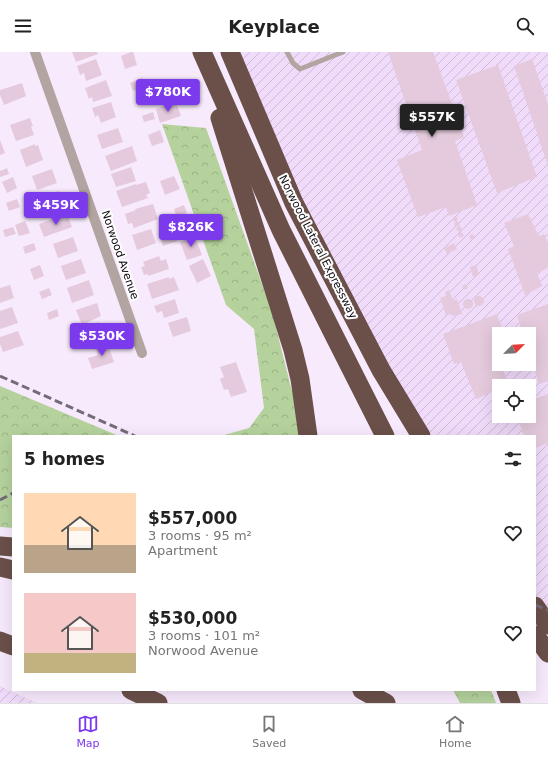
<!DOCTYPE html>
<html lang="en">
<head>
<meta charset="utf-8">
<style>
  :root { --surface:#fff; --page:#f2f2f2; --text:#222; --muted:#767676; --line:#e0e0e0; --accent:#7c3aed }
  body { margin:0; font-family:"DejaVu Sans",sans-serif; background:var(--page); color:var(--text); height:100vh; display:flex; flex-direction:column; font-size:15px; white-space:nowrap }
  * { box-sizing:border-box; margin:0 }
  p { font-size:13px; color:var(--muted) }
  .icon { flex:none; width:22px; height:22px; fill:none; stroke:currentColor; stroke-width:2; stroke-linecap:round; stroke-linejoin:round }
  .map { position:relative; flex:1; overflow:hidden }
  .sheet { position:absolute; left:12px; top:383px; width:524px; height:256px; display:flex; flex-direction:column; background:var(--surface); border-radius:0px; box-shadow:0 4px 16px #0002 }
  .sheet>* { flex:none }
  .needle { width:26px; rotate:66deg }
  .controls { position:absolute; left:492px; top:275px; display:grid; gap:8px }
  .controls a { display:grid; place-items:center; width:44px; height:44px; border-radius:0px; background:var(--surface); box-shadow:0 4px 16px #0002; font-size:20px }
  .price { position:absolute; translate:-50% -34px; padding:0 9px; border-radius:4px; background:var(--accent); color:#fff; font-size:13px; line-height:26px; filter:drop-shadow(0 1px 2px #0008) }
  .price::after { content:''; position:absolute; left:50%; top:24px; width:12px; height:9px; margin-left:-6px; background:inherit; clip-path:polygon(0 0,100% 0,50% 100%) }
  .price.active { background:#222; color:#fff }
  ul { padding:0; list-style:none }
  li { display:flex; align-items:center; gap:12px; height:100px; padding:0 12px }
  li span { display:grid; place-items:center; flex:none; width:112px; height:80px; border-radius:0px; color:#555 }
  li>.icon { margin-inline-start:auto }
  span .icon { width:48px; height:48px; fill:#fffc; stroke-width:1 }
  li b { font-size:17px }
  h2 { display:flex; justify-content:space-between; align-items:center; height:48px; padding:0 12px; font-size:17px }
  header { display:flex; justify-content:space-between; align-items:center; height:52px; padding:0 12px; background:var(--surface); font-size:18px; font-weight:600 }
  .dock { display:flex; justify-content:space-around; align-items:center; height:56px; border-top:1px solid var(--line); background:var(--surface); font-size:11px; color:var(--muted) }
  .dock a { display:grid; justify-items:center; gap:2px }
  .dock .active { color:var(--accent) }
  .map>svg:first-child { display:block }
  .industrial { fill:url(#industrial-furrows); fill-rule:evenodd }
  .forest { fill:url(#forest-crowns) }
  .building { fill:#e4cadc }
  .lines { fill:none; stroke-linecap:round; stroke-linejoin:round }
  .lane { stroke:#b2a4a1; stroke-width:5 }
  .street { stroke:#b2a4a1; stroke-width:10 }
  .highway { stroke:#6b504a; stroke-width:19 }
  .rail { stroke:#746b77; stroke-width:3; stroke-dasharray:8 4; stroke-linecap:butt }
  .labels { text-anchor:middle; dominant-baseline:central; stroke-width:4; stroke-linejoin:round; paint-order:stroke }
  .street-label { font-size:11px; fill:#0f0a11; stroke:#fff }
</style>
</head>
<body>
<header><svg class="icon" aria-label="menu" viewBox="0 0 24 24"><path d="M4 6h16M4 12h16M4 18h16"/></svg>Keyplace<svg class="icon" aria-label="search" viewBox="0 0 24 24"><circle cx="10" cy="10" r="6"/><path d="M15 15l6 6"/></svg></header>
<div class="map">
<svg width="548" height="651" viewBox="0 0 548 651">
  <defs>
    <pattern id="industrial-furrows" width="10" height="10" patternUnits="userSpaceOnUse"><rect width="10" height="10" fill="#f1dbfa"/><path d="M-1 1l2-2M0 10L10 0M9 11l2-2" fill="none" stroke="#cdbbd5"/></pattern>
    <pattern id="forest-crowns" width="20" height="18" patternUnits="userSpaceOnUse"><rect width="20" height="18" fill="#b5d29d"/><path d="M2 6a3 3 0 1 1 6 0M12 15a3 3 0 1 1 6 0" fill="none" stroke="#9ab386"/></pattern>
  </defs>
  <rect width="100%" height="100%" fill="#f8eafd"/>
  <g class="industrial">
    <path d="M230,0H548V571L535,554V384H421L381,318ZM499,282H529V312H499ZM499,334H529V364H499Z"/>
    <path d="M0,634L37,651H0Z"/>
  </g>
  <g class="forest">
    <path d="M162,72L206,76L272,260L300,371L298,384H221L249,376L264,356L254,277L226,253Z"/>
    <path d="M0,334L119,384H13V476L0,475Z"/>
    <path d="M453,638H491L496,651H460Z"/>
  </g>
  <g class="building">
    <path d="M72,0H97L98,2L76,10Z"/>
    <path d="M131,0H133L137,13L125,17L121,4Z"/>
    <path d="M388,0H433L464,85L455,89L477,153L449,164L446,155L418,165L397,108L422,98Z"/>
    <path d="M96,7L102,23L86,29L84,21L80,23L77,14Z"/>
    <path d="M532,7L548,52V114L514,14Z"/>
    <path d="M498,13L537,125L497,141L456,28Z"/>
    <path d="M142,26L145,35L133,39L130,31Z"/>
    <path d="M106,28L112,44L93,50L92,45L89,47L85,36Z"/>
    <path d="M22,31L26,44L4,53L0,43V38Z"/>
    <path d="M111,50L116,65L101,71L98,63L95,65L92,56Z"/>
    <path d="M176,50L181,64L160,71L156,57Z"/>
    <path d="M153,60L155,67L144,70L142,64Z"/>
    <path d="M30,66L33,74L31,75L34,83L16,89L10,73Z"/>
    <path d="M118,76L123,90L102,97L97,83Z"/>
    <path d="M160,78L164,90L152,94L148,83Z"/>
    <path d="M0,88L5,101L0,103Z"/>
    <path d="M35,92V94L38,93L43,108L26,115L20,98Z"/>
    <path d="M132,94L137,109L111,119L105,104Z"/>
    <path d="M131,115L136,129L116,135L111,122Z"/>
    <path d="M7,116L9,122L0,125V119Z"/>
    <path d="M52,117L57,131L37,138L32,124Z"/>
    <path d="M174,124L180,137L165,143L160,129Z"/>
    <path d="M13,125L17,136L7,141L2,130Z"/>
    <path d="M146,130L150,141L146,143L148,146L122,155L116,139L136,132V133Z"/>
    <path d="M59,139L64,153L44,160L39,146Z"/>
    <path d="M17,147L20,155L9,159L6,151Z"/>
    <path d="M153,152L158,167L134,176L132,171L128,172L125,162L136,158L135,157Z"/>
    <path d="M184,153L187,161L177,165L174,157Z"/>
    <path d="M67,162L72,175L44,185L39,172Z"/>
    <path d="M528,162L539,184L544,182L548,191V216L537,221L542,234L525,243L508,197L514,194L504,171Z"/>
    <circle cx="455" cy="167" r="2.5"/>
    <path d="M25,169L30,181L19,184L15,173Z"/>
    <circle cx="457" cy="172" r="2.5"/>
    <circle cx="459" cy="177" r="2.5"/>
    <path d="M13,175L16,182L5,185L3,178Z"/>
    <path d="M151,177L156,191L137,198L132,183Z"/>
    <circle cx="461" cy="183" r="2.5"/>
    <path d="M175,182L177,189L163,194L161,187Z"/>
    <circle cx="472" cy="185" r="2.5"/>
    <path d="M73,185L78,199L58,206L53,192Z"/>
    <path d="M195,185L202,203L187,208L180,190Z"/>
    <path d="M34,191L36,198L25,202L23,195Z"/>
    <path d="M454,191L457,197L447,202L444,196Z"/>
    <path d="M159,204L161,209L166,207L169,217L148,224V222L144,223L141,215L145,214L143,210Z"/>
    <path d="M81,207L86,221L66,228L61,214Z"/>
    <path d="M203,207L211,224L197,231L189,214Z"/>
    <path d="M40,213L44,224L34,228L30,217Z"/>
    <path d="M476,213L479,223L473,225L470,215Z"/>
    <path d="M169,225V227L174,225L179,238L152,247L147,232Z"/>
    <path d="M89,228L94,243L72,251L67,236Z"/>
    <circle cx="465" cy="235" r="2.5"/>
    <path d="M10,233L14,246L0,251V236Z"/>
    <path d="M49,236L52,243L42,247L39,240Z"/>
    <path d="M449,238L453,248L457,247L462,262L452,264L451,262L446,263L440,246L446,244L445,240Z"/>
    <circle cx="479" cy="249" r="5"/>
    <path d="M175,247L179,261L164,266L162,259L157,261L154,254Z"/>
    <circle cx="468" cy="252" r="5"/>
    <path d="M97,251L101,264L82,273L76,258Z"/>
    <path d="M548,252V329L539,332L529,301V282H523L517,263Z"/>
    <path d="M12,255L18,271L0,277V259Z"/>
    <path d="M57,257L59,264L49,268L47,261Z"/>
    <path d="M497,262L504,282H499V297L496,298L499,306V312H501L509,333L507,334H499V337L476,347L461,310L454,312L443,282Z"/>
    <path d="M187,265L191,279L173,285L168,271Z"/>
    <path d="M99,270L106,289L90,295L85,281L89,280L87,274Z"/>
    <path d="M18,279L24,293L3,300L0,292V285Z"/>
    <path d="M108,292L114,310L92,317L88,306L98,303L96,296Z"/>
    <path d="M236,310L247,340L231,345L228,337L224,338L220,327L224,325L220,315Z"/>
    <path d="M548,342V391L535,396V384H524L517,364H529V349Z"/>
  </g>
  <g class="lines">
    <path class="lane" d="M287,0L293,11L300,17L343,0"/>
    <path class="street" d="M35,0L142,301"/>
    <g class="highway">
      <path d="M202,0L281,178L341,297L385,384"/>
      <path d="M230,0L294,151L381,318L421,384"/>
      <path d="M220,66L293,298L300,327L308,384"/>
      <path d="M0,494L13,495"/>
      <path d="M0,515L13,518"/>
      <path d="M535,554L548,573"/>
      <path d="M535,583L548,601"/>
      <path d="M0,589L13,594"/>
      <path d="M131,638L158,651"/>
      <path d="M362,638L386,651"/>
      <path d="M506,638L511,651"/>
    </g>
    <g class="rail">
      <path d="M0,324L135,384"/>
      <path d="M0,448L13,441"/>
      <path d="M535,553L548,558"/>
    </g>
  </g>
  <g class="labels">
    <g class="street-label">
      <text transform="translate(318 195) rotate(63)">Norwood Lateral Expressway</text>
      <text transform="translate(120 203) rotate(71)">Norwood Avenue</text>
    </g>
  </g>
</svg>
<div class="controls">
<a><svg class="needle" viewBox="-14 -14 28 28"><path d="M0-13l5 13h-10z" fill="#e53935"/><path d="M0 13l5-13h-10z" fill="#767676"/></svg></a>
<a><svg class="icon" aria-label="locate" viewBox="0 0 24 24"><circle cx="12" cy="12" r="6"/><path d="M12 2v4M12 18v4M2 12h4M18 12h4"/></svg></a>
</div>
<b class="price" style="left:168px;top:61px">$780K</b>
<b class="price active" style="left:432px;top:86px">$557K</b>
<b class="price" style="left:56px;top:174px">$459K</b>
<b class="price" style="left:191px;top:196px">$826K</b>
<b class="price" style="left:102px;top:305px">$530K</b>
<section class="sheet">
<h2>5 homes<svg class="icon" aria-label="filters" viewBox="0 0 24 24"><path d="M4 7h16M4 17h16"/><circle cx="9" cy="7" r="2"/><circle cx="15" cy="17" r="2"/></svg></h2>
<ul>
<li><span style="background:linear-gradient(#ffd9b3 65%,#b9a48a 0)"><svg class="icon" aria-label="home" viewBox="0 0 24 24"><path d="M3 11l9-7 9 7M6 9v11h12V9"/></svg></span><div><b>$557,000</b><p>3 rooms · 95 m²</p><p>Apartment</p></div><svg class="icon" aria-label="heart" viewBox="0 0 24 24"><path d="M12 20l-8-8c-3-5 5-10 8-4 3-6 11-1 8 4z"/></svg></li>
<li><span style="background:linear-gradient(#f6c9c9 75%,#c2b280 0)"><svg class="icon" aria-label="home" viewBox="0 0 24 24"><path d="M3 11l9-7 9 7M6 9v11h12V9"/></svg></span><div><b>$530,000</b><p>3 rooms · 101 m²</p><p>Norwood Avenue</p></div><svg class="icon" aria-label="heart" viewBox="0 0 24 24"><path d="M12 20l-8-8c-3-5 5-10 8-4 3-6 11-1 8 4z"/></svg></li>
</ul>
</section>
</div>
<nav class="dock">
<a class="active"><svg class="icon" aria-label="map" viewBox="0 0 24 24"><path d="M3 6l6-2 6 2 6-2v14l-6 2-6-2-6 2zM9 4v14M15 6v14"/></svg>Map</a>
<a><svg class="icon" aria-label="saved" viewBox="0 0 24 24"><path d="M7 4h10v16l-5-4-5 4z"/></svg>Saved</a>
<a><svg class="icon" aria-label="home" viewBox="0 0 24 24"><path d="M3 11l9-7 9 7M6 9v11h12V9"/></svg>Home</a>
</nav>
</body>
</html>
